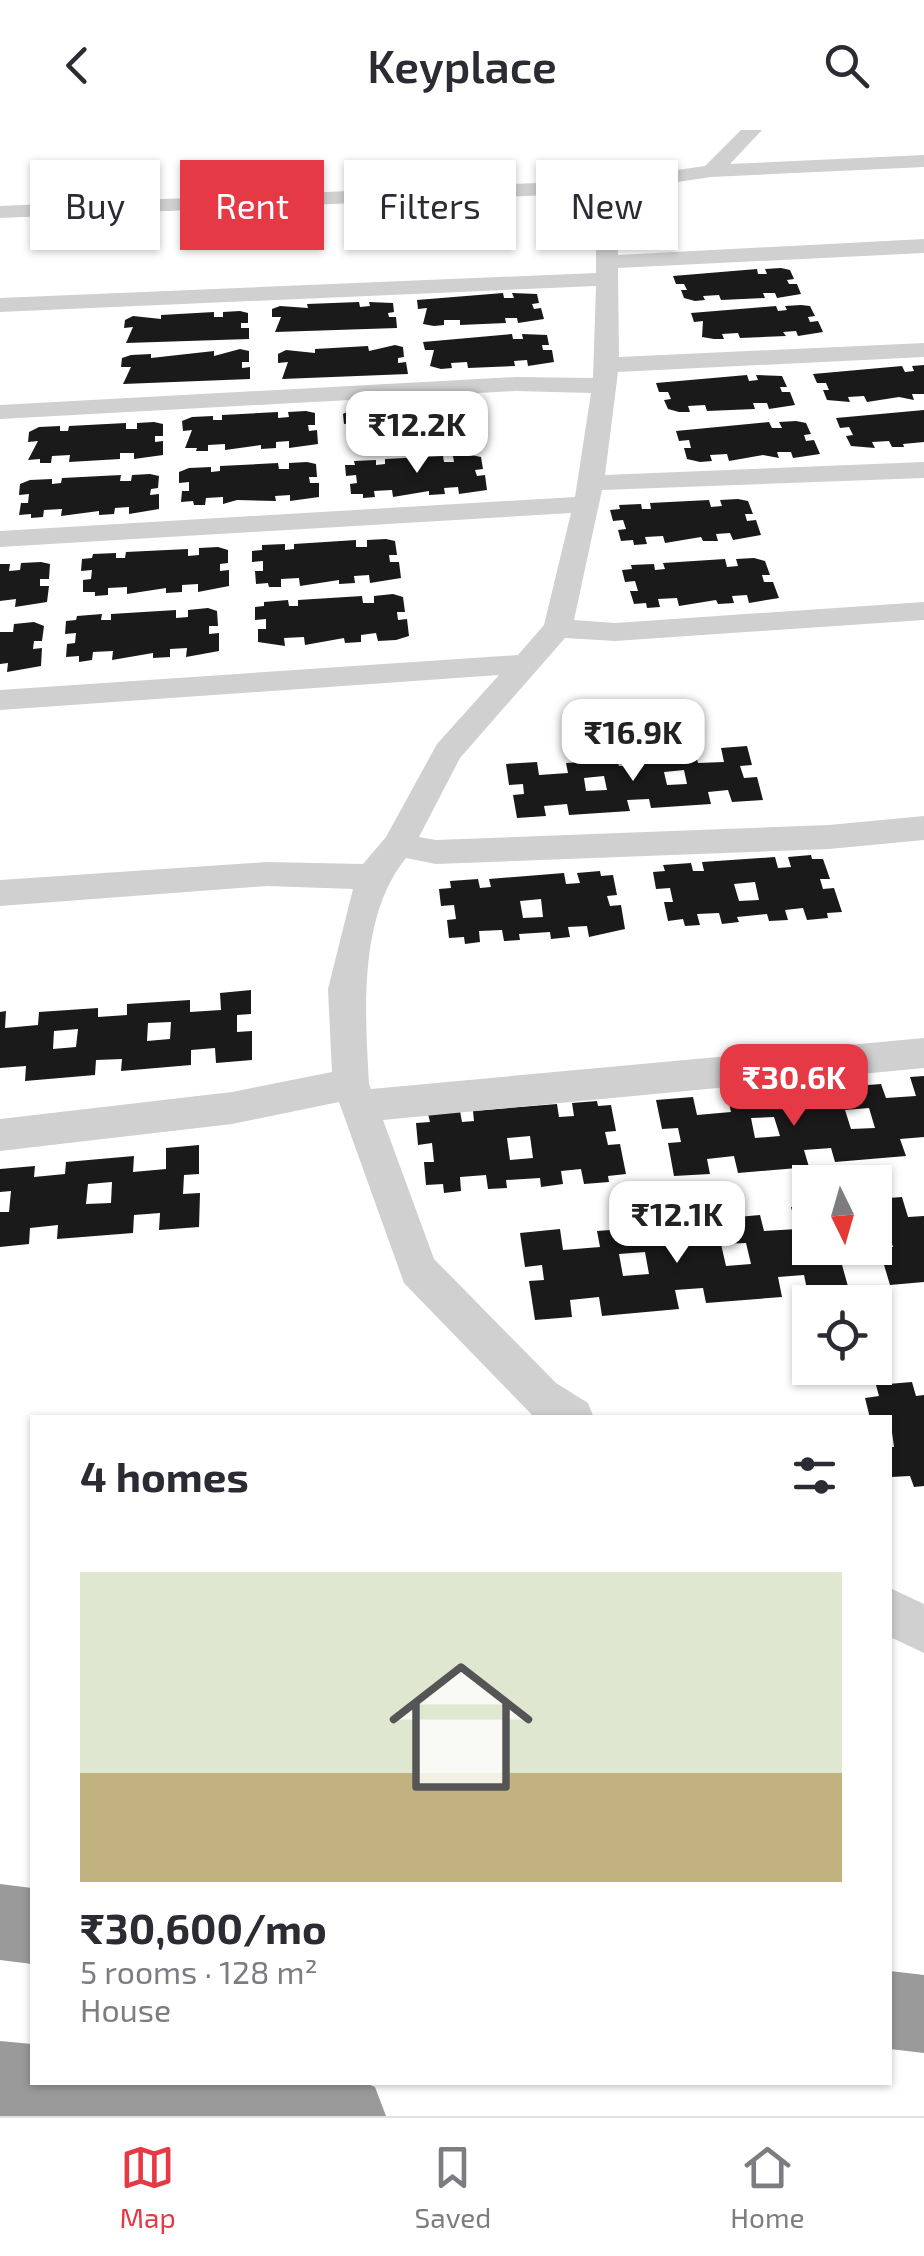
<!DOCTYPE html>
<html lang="en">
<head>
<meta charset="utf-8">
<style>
  :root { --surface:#fff; --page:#f2f2f3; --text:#2b2b33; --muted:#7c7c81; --line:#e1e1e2; --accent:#e63946 }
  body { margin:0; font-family:"Exo 2",sans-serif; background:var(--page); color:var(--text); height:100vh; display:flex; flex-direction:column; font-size:38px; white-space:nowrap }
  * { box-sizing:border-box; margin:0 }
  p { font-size:32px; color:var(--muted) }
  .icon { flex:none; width:55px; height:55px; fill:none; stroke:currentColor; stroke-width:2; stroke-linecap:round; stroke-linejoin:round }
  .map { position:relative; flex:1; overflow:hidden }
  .sheet { position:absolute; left:30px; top:1285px; width:862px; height:670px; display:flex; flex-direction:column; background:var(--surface); border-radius:0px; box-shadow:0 2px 8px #0004 }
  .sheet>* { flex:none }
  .banner { position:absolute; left:30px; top:30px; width:865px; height:90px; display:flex; gap:20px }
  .needle { width:65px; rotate:175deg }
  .buttons { position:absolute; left:792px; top:1035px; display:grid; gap:20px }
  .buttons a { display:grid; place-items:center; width:100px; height:100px; border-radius:0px; background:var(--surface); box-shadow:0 2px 8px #0004; font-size:50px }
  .price { position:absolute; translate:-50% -85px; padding:0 22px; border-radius:20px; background:#fff; color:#222; font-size:32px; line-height:65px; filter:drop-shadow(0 2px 5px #0008) }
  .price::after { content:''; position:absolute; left:50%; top:60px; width:30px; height:22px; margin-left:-15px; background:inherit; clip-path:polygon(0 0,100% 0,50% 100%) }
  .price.active { background:var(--accent); color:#fff }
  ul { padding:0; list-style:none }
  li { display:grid; align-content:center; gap:20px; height:530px; padding:0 50px }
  li span { display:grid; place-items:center; height:310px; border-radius:0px; color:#555 }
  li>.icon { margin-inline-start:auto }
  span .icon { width:180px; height:180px; fill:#fffc; stroke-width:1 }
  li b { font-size:42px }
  h2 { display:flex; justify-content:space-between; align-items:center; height:120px; padding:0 50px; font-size:42px }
  .tag { padding:0 35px; border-radius:0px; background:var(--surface); box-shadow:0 2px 8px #0004; font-size:35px; line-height:90px }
  .tag.active { background:var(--accent); color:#fff }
  header { display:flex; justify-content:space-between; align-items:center; height:130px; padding:0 50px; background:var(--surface); font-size:45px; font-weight:600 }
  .menu { display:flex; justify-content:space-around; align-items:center; height:140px; border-top:2px solid var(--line); background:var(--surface); font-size:28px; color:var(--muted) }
  .menu a { display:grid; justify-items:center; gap:5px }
  .menu .active { color:var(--accent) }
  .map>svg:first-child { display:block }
  .building { fill:#1a1a1a; fill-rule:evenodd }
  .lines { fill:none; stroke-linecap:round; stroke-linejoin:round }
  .street { fill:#d0d0d0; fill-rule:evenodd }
  .highway { fill:#9a9a9a; fill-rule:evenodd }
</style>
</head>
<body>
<header><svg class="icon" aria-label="back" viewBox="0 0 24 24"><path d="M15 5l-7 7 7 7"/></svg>Keyplace<svg class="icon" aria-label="search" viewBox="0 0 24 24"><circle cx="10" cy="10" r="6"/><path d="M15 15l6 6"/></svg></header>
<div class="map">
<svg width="924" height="1986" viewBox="0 0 924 1986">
  <rect width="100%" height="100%" fill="#fff"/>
  <g class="building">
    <path d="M781,138L790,140L794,149L787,150L789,154H797L801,164L777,168L775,163H763L765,168L721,170L719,165L703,166L705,170L695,171L684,168L681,160H687L684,154H676L673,146L757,139L758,144H767L765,139Z"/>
    <path d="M503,163L504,168H514L512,163L537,164L539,173L532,174L534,179L541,178L544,189L518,193L517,188H505L506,193L460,195V190H444V195L434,196L423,194L427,178L418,179L417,170Z"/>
    <path d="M359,172L360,177L370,176L369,172L393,173L394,182L388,183L389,187H396L397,198L275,202L281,187H272V179L280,176L308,178L307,174Z"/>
    <path d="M801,175L810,176L815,186L808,187L810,192L818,191L823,202L798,206L796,201L783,202L786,206L740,208L738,203L722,204L724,209H714L702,207L703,191L694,192L691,183L776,176L778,181L787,180L785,176Z"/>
    <path d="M240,181L248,183V193H241V198H249V209L126,213L133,197L124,198L125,190L133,186L161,189V185L214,182V187H223V182Z"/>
    <path d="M512,204L513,209H523L522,204L547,205L549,215H542L543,220H552L554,232L528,236L527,230L514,231L515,236L468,238L467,232L451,233L452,238L441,239L430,236L434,220H425L423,212Z"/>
    <path d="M395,215L403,217L404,227L398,228V233L406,232L408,244L282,249L288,232L278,233V224L286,220L315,223V219L368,216L369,221Z"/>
    <path d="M240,219L249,221V232H242V238L250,237V249L123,254L131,237H121L122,228L131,225L151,224V228L214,221V226Z"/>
    <path d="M924,235V264H912L914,270L899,267L867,272L864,266L848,267L850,272L827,270L823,260H829L826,253H817L813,244L902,236L905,242L914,241L912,236Z"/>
    <path d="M747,245L749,251L758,250L756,245L782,246L787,257H780L782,262H790L795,275L769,279L767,273H753L755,279L707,281L705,275L688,276L690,282H679L668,279L664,270L671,269L668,262H659L656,253Z"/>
    <path d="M464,274L473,276L476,288H468L469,294L478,293L480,307L452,311L451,305H438V311L424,312L423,308L389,313L388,307L371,308V314H360V311H348L347,301H354L353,293L344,294L343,284L351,280L381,283V278L437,275L438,281H448L447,275Z"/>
    <path d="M924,280V312L903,314L904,317H892L889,311L872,312L875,318L851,316L846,306L853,305L849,297L840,298L836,288Z"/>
    <path d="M306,281L315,283V295H308L309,301L317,300L318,314L289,318V311L276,312V318L261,319V315L225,320V314L208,315V321H196L197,318H185L192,300L183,301L182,291L192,287L213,286V290H222V285L278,282V288L289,287L288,282Z"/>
    <path d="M796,291L806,293L811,304L804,305L806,311L814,310L820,324L793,328L791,322H777L779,328L763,325L729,331L727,324L710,325L712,331L700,332L687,329L684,318H691L689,310L679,311L676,301L769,292L772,298H782L779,292Z"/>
    <path d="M154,292L163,294V306H155V312L163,311V325L134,329V323H120V329L69,332L70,325L52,326L51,333H40V329L28,330L38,311L28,312L29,302L39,297L60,296V301H68L69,296L126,293V299H137V293Z"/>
    <path d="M471,325L481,327L483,339L475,340L477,346L485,345L487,360L459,364L458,357L444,358L445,364L429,365V361L393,367L392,360L374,361L375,367L363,368V364H351L350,354L357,353L356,345L346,346L345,335H355L354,331L376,330V335L385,334V329L443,326L444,332H454L453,326Z"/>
    <path d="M307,332L316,334L317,347H309L310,353H319V367L290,371V365L275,366L276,371L237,370L223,374V367L206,368L205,375H194L193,371L181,372L182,361H189V352L179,353V342L189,338L211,337V342L220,341V336L278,333L279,339H289V333Z"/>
    <path d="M150,344L159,346L158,358L151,359L150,365L159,364V379L129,384V377L115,378L114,384L99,385V381L61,386L62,379L44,380L43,387L31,388V384L19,385L21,373H28L29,364L19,365L20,354L30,350L52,349V354L61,353L62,348L121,345L120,351H131L132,345Z"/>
    <path d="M738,369L748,371L753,384H745L747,391L756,390L761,405L733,410L730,403L716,404L718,411H703L701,407L665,413L663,406L645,407L647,414L634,415L633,410L621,411L618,400L626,399L623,390L613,391L610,380L620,379L619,375L641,374L642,379H651L650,373L709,370L711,377L722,376L720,370Z"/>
    <path d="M386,409L395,411L397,425H389L390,432H399L401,448L370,453L369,445L354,446L355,453L339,454V450L300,456L299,448L281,449V457H269L268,453L256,454L255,441H263V431L252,432V421L262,420V415L285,414V420L294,419V414L356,410V417H367V410Z"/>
    <path d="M218,417L228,420V433L220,434V441L229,440V456L198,462V454L182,455V462L166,463V458L127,464V457L108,458V465L95,466V462H83V450L91,449L92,440L81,441L82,429L92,428L93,424L116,423V428H125L126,422L188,419V426L199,425V418Z"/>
    <path d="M754,428L765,431L770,445H762L764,452H773L779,468L749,473L747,465L732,466L734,473L718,474L716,470L679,476L677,468L658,469L660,477L647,478L646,473L634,474L630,461H638L635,451L625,452L622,440L632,439L631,435L654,434L655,440L665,439L663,433L725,429L727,437L738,436L736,429Z"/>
    <path d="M41,432L50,434L49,449H40V456H49L47,472L15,477L16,469L0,471V434H10L9,441L20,440L21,433Z"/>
    <path d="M393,464L403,467L405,482H397L398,490L407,489L409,506L396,510L378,511L376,503L361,505V512L345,513L344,508L305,515L304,507L284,508L285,516L258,512V499H266V489L255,490V477L264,476V472L288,470L289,476H298V470L362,466L363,473H374V466Z"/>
    <path d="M208,478L217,481L218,496H209V504L219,503V521L186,527L187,518L170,519V527L153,528V523L112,530L113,521L93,522L92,530L79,532V526L66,527L67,514L75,513L76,503L65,504L66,491L76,490L77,486L102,484L101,490H111V484L176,480V488L188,487V480Z"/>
    <path d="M34,492L44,496L42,511H34L33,519L42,518L41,536L7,542L8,533L0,534V502H13L14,494Z"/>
    <path d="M747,616L752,635L740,636L744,648L757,647L763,670L732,672L728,660L708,662L711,674L651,678L649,669L627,670L630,681L569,685L567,674L544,676L546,686L517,688L513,665L524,664L523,654L509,655L506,634L537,632L539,645L568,643L566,633L617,630L619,636L644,635L641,627L695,623L698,633L724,632L721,618ZM684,640L687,654L667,655L664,642ZM604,646L607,660L586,661L584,648Z"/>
    <path d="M811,725L812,729H823L830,749H820L823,759L834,758L842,782L827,783L828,788L807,790L803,778L785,780L788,790L769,791L767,784L737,787L739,792L722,794L719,783L697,784L700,795L685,796L683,789L668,791L664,772H673L670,758L656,759L653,742L665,741L663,735L691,733L693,741H704L702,732L775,727L778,738L791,737L788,727ZM755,752L759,770L739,771L734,754Z"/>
    <path d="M600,741L601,746L613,745L617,765L607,766L610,776L621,775L625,799L589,807L587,796L568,797L570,807L551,809L550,802L519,804L520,810L504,811L502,800L479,801L480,812L465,814L464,807L449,808L447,790L456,789L454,775L441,776L439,759L451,758L450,751L478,749L480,758L491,757L489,749L564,743L566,754L580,753L577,743ZM541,769L543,787L523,788L520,771Z"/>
    <path d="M251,860V884L237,885V902L252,901V930L216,933L215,918L191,920V935L121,941L122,929L96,930L95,945L25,951L26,936L0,938V882L6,881L5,898L38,895L39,882L98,878V887L127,885V874L190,870V882L221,880L220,863ZM171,892L170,909L147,911L148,893ZM78,899L76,917L53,919L54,901Z"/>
    <path d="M924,946V1007L900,1009L906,1026L835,1032L831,1018L804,1020L809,1037L738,1043L734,1026L707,1029L710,1044L674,1046L668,1013L681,1012L678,998L662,999L656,970L693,967L697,985L731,982L728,969L789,964L791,973L820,971L817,959L881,954L886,968L916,966L910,947ZM869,978L875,998L851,999L845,980ZM774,987L780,1006L755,1008L751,988Z"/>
    <path d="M597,971L598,976L611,975L616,1001L605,1002L608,1015L620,1014L626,1044L608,1046L609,1052L584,1054L581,1039L561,1041L563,1054L541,1057L540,1048L506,1050L507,1058L488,1059L486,1045L460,1047L461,1061L444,1063L443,1054L426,1055L424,1032H434L432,1013L418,1015L416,993L430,992L428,984L460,981L462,992L474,991L473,981L557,974L559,987L574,986L572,973ZM530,1006L533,1028L510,1030L507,1008Z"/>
    <path d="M199,1015V1044L184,1045L183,1064L200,1063L199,1097L159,1100L160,1083L134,1085L133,1103L57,1109L58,1095L30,1098L29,1114L0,1117V1082H9L11,1061L0,1062V1039L35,1036L34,1047L65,1044L66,1032L134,1026L133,1042L166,1039V1018ZM112,1052L111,1073L86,1074L88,1054Z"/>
    <path d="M902,1067L908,1087L924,1086V1152L890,1155L879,1118L893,1117L888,1101L875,1103V1069Z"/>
    <path d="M810,1075V1118H821L823,1125L839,1124L849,1160L808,1164L804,1145L778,1147L782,1167L706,1173L703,1158L675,1160L679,1179L602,1186L599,1167L570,1170L572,1187L535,1190L529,1151L544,1150L542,1135L525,1137L520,1103L560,1099L563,1120L600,1117L597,1101L661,1096L663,1106L695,1104L692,1091L760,1085L764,1101L797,1099L791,1077ZM746,1113L751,1134L726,1136L721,1114ZM645,1122L649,1144L623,1146L619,1124Z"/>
    <path d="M912,1252L916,1266L924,1265V1356L914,1357L910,1346L891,1347L890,1317H894L890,1288H870L865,1268L879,1266L876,1255Z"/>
  </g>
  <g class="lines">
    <g class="street">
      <path d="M741,0H762L730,34L924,25V37L711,47L617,61L618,125L924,109V123L618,138L619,227L924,213V227L618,242L605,345L924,332V348L602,360L574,490L615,493L924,472V490L615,511L565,508L460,628L419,707L436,710L829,695L924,686V710L829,719L436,734L406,728C358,787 365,882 369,954L371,959L924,908V938L383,990L434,1129L556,1253L588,1273L594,1288H535L404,1153L339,972L232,994L0,1021V989L232,962L332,942L328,859L353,759L267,756L0,776V750L267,732L363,734L386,707L437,614L499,545L0,580V560L518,525L544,495L571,383L0,417V401L575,367L591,263L516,261L0,289V275L516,247L593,248L596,156L0,182V168L596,143V63L0,88V76L607,50L705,36Z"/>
      <path d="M890,1458L924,1474V1523L890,1507Z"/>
    </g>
    <g class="highway">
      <path d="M0,1754L32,1758V1834L0,1830Z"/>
      <path d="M890,1841L924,1845V1923L890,1919Z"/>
      <path d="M0,1911L32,1914V1952H363L375,1957L386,1986H0Z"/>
    </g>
  </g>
</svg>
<div class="buttons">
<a><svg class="needle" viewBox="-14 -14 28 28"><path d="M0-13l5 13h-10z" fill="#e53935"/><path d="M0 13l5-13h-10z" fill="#7c7c81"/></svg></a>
<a><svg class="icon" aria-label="locate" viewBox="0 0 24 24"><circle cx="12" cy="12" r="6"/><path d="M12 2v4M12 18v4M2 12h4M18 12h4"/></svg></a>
</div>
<b class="price" style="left:417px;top:346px">₹12.2K</b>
<b class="price" style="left:633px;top:654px">₹16.9K</b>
<b class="price active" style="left:794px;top:999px">₹30.6K</b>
<b class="price" style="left:677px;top:1136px">₹12.1K</b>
<div class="banner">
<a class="tag">Buy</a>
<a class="tag active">Rent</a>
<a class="tag">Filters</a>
<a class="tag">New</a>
</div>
<section class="sheet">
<h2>4 homes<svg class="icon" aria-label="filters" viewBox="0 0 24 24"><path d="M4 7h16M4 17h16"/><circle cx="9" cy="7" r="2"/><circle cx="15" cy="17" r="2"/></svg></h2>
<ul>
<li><span style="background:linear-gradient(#dfe7d0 65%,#c2b280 0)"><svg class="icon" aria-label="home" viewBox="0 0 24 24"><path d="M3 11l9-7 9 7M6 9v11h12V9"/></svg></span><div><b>₹30,600/mo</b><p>5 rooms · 128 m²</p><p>House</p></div></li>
</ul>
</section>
</div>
<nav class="menu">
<a class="active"><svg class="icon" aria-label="map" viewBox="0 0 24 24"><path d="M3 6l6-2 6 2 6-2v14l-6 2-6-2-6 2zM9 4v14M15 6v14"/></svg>Map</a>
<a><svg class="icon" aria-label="saved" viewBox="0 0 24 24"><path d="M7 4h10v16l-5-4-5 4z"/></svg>Saved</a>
<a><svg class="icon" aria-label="home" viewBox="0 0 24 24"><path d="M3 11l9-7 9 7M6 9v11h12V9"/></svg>Home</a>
</nav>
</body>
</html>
